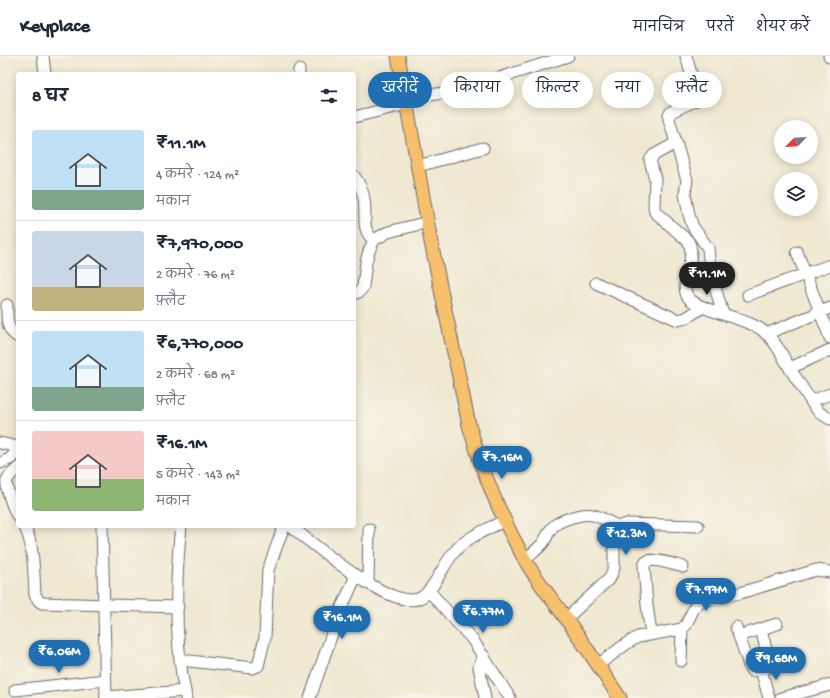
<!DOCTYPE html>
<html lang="hi">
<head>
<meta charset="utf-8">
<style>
  :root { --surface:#fff; --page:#f2f2f3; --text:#1f2937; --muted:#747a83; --line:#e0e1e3; --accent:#1f6fb2 }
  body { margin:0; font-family:"Gochi Hand","Playpen Sans Deva",sans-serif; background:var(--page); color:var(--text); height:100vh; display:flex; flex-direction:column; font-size:15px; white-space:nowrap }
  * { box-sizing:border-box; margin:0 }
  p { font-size:13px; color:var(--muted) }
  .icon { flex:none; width:22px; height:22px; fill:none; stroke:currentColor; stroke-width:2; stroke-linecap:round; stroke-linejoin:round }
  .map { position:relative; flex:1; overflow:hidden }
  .panel { position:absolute; left:16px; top:16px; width:340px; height:456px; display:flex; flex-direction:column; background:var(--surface); border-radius:4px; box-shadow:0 2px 10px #0003 }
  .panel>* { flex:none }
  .banner { position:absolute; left:368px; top:16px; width:380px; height:36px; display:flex; gap:8px }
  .needle { width:26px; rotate:245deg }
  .controls { position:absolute; left:774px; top:64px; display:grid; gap:8px }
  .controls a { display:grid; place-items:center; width:44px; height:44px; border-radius:50%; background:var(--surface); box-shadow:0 2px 10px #0003; font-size:20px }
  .price { position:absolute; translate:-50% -34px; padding:0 9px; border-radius:14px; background:var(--accent); color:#fff; font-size:13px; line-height:26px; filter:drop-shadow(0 1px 2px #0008) }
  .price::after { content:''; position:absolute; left:50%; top:24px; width:12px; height:9px; margin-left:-6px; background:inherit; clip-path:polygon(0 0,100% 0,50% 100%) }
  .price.on { background:#222; color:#fff }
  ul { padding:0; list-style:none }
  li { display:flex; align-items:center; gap:12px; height:100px; padding:0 16px }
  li+li { border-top:1px solid var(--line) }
  li span { display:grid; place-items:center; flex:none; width:112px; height:80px; border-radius:4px; color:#555 }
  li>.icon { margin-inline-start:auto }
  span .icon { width:48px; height:48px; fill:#fffc; stroke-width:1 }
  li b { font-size:17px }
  h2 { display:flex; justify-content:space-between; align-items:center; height:48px; padding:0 16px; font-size:17px }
  .pill { padding:0 14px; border-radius:18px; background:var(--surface); box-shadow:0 2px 10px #0003; font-size:14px; line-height:36px }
  .pill.on { background:var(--accent); color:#fff }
  header { display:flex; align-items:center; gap:24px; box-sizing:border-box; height:56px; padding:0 20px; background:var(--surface); border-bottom:1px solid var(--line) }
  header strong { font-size:19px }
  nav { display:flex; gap:22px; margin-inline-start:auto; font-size:14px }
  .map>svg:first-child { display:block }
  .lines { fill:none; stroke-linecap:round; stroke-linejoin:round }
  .minor-casing { stroke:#6a676f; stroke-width:13 }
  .major-casing { stroke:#6a676f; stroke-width:15 }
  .minor { stroke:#fff; stroke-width:11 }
  .major { stroke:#f7c06c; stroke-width:13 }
</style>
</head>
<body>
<header>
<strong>Keyplace</strong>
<nav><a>मानचित्र</a><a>परतें</a><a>शेयर करें</a></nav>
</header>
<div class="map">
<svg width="830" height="642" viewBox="0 0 830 642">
  <rect width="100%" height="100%" fill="#f7f3e8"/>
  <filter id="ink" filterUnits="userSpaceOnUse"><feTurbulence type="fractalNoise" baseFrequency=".025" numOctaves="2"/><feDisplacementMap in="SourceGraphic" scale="8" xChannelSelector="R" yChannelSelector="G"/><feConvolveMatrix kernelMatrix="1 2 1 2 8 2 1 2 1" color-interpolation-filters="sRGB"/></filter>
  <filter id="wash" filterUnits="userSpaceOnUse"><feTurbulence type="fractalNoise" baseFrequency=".012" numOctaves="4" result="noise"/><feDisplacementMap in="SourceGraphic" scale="16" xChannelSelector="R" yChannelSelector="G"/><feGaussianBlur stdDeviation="0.9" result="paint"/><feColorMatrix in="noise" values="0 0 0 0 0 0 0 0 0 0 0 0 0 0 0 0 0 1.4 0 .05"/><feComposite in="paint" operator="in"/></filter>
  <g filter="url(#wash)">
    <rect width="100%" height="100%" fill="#f0e8d0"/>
  </g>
  <g filter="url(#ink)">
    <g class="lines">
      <defs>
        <g id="minor">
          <path d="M43,0L45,18"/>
          <path d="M686,0L698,42L694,45L671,56L669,59V63L687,124L685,138L689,159L693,171L708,192L710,214L723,258"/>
          <path d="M829,0L830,1"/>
          <path d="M299,14V18"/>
          <path d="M406,42L452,36L471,31L568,0"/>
          <path d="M354,61L407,48"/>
          <path d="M676,87L654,99L650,104L655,123L654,151L655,156L688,185C698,201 678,227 688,241C697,255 745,261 762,274C774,283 782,298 789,311C797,324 806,337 814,350L820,357L830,363"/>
          <path d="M418,110L483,92"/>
          <path d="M354,120C359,127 363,135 364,143C367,158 360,174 374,184"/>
          <path d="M797,196L830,282"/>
          <path d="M596,227L678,264L686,262L703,251"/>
          <path d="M354,238L359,236L363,231L366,206L369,195L374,184L388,176L428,166"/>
          <path d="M748,239L830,209"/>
          <path d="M7,249C7,262 6,274 18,281"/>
          <path d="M766,278L830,252"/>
          <path d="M790,312L830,294"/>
          <path d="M811,345L830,338"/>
          <path d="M0,387L18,391"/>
          <path d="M0,407L10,403L18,394"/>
          <path d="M18,412C15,415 9,419 7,424C5,431 14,455 18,461"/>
          <path d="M24,470C34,485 34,521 35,539L39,545L42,547L178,551"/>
          <path d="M102,470L106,642"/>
          <path d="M181,470C175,525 175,588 186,642"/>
          <path d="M290,470C313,487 395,559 422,541C435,533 444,506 456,494C468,480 489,473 505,464"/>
          <path d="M525,504C531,498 538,493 543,487C546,483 548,477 551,473C557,464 582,457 593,459C602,461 611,467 618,471"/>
          <path d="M368,527L369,473"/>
          <path d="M429,535L472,583L510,642"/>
          <path d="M566,563L610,522L614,512V479L618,471L626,468L698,470"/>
          <path d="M736,571L750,612L752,615L767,612L770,609L761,573"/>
          <path d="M651,578L647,549L644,510C645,507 645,506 648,505C655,502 676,509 683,511"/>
          <path d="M739,580L777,568"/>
          <path d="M484,600L479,611L485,642"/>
          <path d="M180,604L253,612L258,610L265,581L268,514L284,470"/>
          <path d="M681,605L682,573"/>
          <path d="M598,609L626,588L638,581L682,573L686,569L695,550L701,545L740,537L816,514L830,516"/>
          <path d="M761,614L769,642"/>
          <path d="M15,634L105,624"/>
          <path d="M106,641L185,635"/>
          <path d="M310,642L338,560L356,520"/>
          <path d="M781,642L830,629"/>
        </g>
        <path id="major" d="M398,0L431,186L469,369C482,415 501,462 525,504C537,525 553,544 567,564C585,589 602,616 620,642"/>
      </defs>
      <use href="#minor" class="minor-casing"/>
      <use href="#major" class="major-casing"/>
      <use href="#minor" class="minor"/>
      <use href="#major" class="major"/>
    </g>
  </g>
</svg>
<div class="controls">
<a><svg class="needle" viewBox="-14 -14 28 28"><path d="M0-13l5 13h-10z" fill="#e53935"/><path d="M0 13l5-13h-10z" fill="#747a83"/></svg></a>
<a><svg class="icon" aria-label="layers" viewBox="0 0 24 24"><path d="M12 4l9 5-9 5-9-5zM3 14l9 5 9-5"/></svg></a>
</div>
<b class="price on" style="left:707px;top:240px">₹11.1M</b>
<b class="price" style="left:502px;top:424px">₹7.16M</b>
<b class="price" style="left:626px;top:500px">₹12.3M</b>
<b class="price" style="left:706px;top:556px">₹7.97M</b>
<b class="price" style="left:483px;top:578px">₹6.77M</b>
<b class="price" style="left:342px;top:584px">₹16.1M</b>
<b class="price" style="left:59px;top:618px">₹6.06M</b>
<b class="price" style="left:776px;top:625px">₹9.68M</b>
<div class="banner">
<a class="pill on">खरीदें</a>
<a class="pill">किराया</a>
<a class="pill">फ़िल्टर</a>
<a class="pill">नया</a>
<a class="pill">फ़्लैट</a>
</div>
<section class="panel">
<h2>8 घर<svg class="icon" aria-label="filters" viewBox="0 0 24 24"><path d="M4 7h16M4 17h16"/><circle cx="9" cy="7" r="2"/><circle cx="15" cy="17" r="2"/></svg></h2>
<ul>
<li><span style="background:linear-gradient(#bfe0f5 75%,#7fa58c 0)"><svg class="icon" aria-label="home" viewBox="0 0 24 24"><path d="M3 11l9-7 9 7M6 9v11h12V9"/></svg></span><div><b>₹11.1M</b><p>4 कमरे · 124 m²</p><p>मकान</p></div></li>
<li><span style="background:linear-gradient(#c9d6e8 70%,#c2b280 0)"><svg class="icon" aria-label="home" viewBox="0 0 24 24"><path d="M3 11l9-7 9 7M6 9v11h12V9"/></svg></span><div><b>₹7,970,000</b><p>2 कमरे · 76 m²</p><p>फ़्लैट</p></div></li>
<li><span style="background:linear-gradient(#bfe0f5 70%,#7fa58c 0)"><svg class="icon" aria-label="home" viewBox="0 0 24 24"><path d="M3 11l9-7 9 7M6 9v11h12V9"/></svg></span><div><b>₹6,770,000</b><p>2 कमरे · 68 m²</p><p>फ़्लैट</p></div></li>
<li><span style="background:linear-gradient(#f6c9c9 60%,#8fb573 0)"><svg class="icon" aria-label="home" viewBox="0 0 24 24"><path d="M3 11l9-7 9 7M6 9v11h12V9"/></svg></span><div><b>₹16.1M</b><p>5 कमरे · 143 m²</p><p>मकान</p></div></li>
</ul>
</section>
</div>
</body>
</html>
